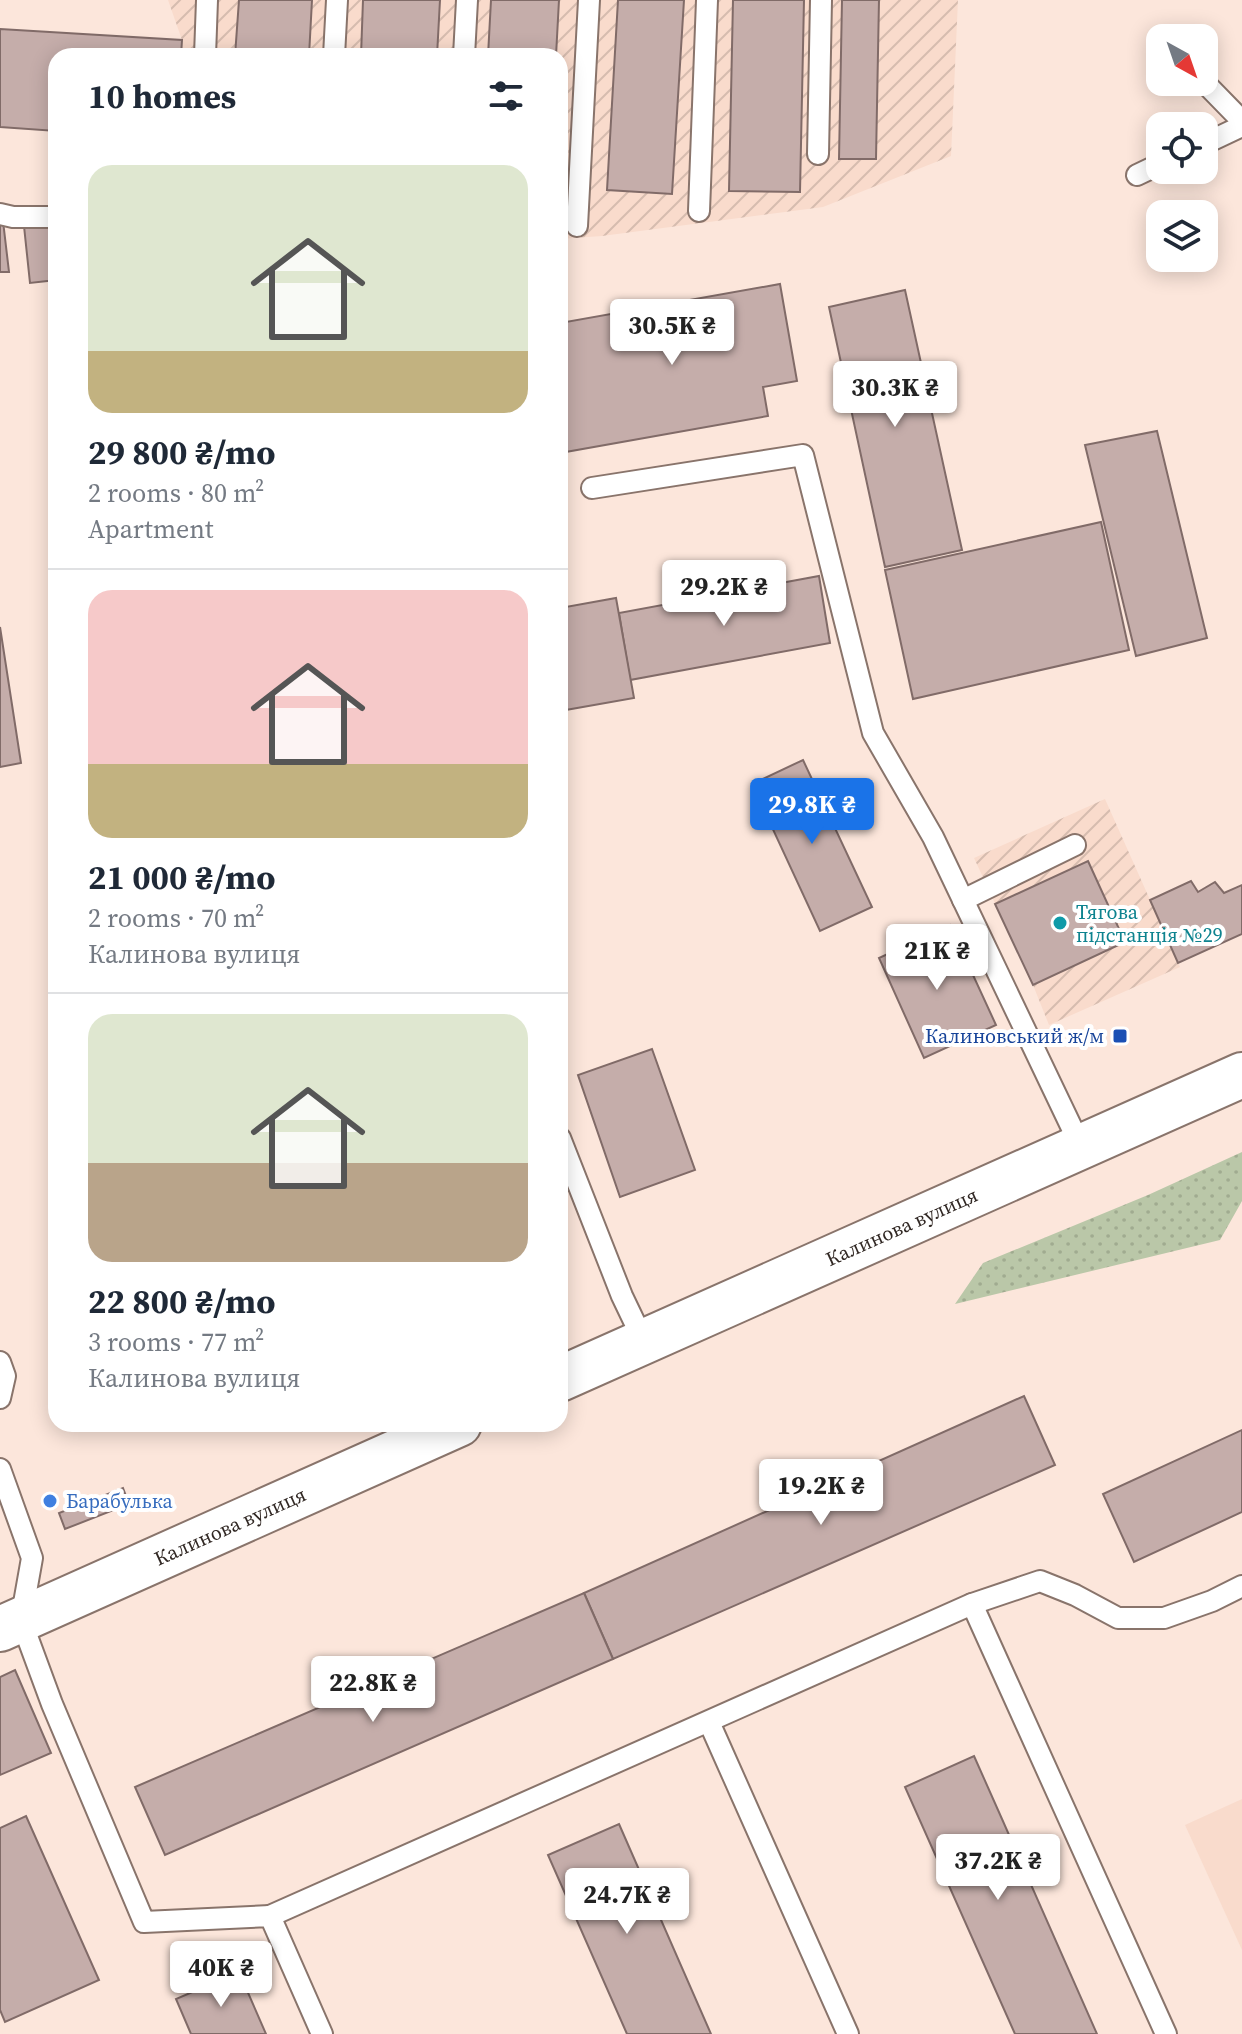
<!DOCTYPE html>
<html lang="en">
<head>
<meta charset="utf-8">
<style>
  :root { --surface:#fff; --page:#f2f2f3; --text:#1f2937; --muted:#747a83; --line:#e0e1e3; --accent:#1a73e8 }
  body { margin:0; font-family:"Source Serif 4",serif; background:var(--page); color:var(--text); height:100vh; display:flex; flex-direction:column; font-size:30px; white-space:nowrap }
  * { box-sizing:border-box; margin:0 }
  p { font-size:26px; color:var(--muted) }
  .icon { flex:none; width:44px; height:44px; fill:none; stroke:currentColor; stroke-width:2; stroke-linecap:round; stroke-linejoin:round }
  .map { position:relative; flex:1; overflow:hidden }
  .side { position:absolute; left:48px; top:48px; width:520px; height:1384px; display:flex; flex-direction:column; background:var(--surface); border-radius:24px; box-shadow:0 4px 20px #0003 }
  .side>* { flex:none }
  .needle { width:52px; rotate:140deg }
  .buttons { position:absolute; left:1146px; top:24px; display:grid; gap:16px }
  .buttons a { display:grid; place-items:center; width:72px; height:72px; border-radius:16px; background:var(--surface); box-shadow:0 4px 20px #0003; font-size:40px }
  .price { position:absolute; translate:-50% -68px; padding:0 18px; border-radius:8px; background:#fff; color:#222; font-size:26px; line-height:52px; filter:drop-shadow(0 2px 4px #0008) }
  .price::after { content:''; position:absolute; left:50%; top:48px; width:24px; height:18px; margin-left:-12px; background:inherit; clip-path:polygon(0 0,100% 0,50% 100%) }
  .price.on { background:var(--accent); color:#fff }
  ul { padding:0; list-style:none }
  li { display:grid; align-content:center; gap:16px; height:424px; padding:0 40px }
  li+li { border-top:2px solid var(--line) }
  li span { display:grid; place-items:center; height:248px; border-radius:24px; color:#555 }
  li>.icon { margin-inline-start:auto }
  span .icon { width:144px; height:144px; fill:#fffc; stroke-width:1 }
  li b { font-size:34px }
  h2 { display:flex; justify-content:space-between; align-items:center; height:96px; padding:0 40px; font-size:34px }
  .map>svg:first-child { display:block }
  .built { fill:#f9dbcc }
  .industrial { fill:url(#industrial-furrows) }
  .grass { fill:url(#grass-dots) }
  .building { fill:#c5adaa; stroke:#816b68; stroke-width:2 }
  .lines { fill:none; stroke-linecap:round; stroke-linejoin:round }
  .lane-casing { stroke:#89746b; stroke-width:24 }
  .secondary-casing { stroke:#89746b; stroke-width:48 }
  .lane { stroke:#fff; stroke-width:20 }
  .secondary { stroke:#fff; stroke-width:44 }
  .culture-dot { fill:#0f9aa8; stroke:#fff; stroke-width:3 }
  .transit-dot { fill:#1a4fb4; stroke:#fff; stroke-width:3 }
  .shop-dot { fill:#3f7fe0; stroke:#fff; stroke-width:3 }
  .labels { text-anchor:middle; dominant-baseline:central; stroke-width:8; stroke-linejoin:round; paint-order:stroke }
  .culture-label { font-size:20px; fill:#0d838f; stroke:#fff; text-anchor:start }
  .transit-label { font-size:20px; fill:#164399; stroke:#fff; text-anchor:end }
  .street-label { font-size:20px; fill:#312824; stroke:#fff }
  .shop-label { font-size:20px; fill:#366cbe; stroke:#fff; text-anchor:start }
</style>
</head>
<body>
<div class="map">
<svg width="1242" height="2034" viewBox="0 0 1242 2034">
  <defs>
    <pattern id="industrial-furrows" width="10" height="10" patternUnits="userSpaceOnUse" patternTransform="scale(2)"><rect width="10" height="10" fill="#f9dbcc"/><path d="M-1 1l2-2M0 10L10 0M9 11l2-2" fill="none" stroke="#d6bcaf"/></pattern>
    <pattern id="grass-dots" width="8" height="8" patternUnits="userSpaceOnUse" patternTransform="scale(2)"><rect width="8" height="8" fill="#bac7a8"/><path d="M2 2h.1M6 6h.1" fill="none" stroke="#a0ab90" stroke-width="1.8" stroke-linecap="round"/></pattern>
  </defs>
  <rect width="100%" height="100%" fill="#fce6db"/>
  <path class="built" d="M1242,1799V1950L1185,1825Z"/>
  <g class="industrial">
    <path d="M168,0H958L951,156L823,207L602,236L560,239V56H181L182,40Z"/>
    <path d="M1105,799L1180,967L1049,1025L1033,985L974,858Z"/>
  </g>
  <path class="grass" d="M1242,1152V1201L1220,1240L955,1304L983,1263L1148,1195Z"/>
  <g class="building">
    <path d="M239,0H312L309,56H235Z"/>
    <path d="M363,0H440L437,56H361Z"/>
    <path d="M491,0H559L556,56H488Z"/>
    <path d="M618,0H684L672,194L607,190Z"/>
    <path d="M733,0H804L800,192L729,191Z"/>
    <path d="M842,0H879L876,159H839Z"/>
    <path d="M0,29L182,40L181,56H56V131L0,127Z"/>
    <path d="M0,221H3L9,272H0Z"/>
    <path d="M56,225V280L30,283L24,226Z"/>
    <path d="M780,284L797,381L763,387L768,416L560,453V323Z"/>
    <path d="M905,290L962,550L885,567L829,307Z"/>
    <path d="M1157,431L1207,638L1136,656L1085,445Z"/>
    <path d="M1101,522L1129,650L913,699L885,570Z"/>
    <path d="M819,576L830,643L630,680L619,613Z"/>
    <path d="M616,598L634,698L560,711V608Z"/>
    <path d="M0,627L21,763L0,767Z"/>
    <path d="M803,760L872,907L820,931L752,784Z"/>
    <path d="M1088,861L1125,942L1033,985L995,904Z"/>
    <path d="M1191,881L1198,892L1215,882L1224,893L1242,885V934L1178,963L1150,900Z"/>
    <path d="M950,925L996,1025L924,1058L879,958Z"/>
    <path d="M652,1049L695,1170L620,1197L578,1075Z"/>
    <path d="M560,1164L571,1190L560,1194Z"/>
    <path d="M1024,1396L1055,1465L613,1659L584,1593Z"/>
    <path d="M1242,1430V1512L1134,1562L1103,1494Z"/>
    <path d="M123,1488L129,1504L65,1529L59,1513Z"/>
    <path d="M584,1593L613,1659L165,1855L135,1787Z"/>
    <path d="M15,1670L51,1753L0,1775V1677Z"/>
    <path d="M974,1756L1002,1819L1097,2034H1015L905,1787Z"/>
    <path d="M26,1816L99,1980L5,2022L0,2010V1828Z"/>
    <path d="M619,1824L711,2034H627L548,1855Z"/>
    <path d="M239,1972L266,2034H191L176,1999Z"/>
  </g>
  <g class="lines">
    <defs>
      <g id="lane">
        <path d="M205,56L207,0"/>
        <path d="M334,56L337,0"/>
        <path d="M464,56L467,0"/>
        <path d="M1204,82L1242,121"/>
        <path d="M1204,144L1242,126"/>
        <path d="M818,154L821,0"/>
        <path d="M1137,175L1160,164"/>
        <path d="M699,211L707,0"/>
        <path d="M0,214L13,217H56"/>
        <path d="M577,226L589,0"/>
        <path d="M592,488L803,455L873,733L933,837L1081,1147"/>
        <path d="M963,900L1075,845"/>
        <path d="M560,1138L622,1296L644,1342"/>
        <path d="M0,1362L5,1376L0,1398"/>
        <path d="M0,1469L32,1558L21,1620L52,1704L144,1922L270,1916L322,2034"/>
        <path d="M972,1604L1166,2034"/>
        <path d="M709,1722L848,2034"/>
        <path d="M270,1916L972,1604L1040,1581L1075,1595L1118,1618H1164L1212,1601L1242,1586"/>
      </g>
      <g id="secondary">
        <path id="s1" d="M560,1379L1242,1075"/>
        <path id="s2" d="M0,1629L459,1424"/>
      </g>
    </defs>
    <use href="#lane" class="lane-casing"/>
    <use href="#secondary" class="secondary-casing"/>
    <use href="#lane" class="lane"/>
    <use href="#secondary" class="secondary"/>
  </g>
  <circle class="culture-dot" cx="1060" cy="923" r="8"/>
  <rect class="transit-dot" x="1112" y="1028" width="16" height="16" rx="4"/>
  <circle class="shop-dot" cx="50" cy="1501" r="8"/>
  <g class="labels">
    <g class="culture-label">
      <text x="1076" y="912">Тягова<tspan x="1076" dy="23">пiдстанцiя №29</tspan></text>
    </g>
    <g class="transit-label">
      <text x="1104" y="1036">Калиновський ж/м</text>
    </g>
    <g class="street-label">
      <text stroke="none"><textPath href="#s1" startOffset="374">Калинова вулиця</textPath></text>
      <text stroke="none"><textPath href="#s2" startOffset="252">Калинова вулиця</textPath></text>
    </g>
    <g class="shop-label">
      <text x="66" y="1501">Барабулька</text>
    </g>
  </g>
</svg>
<div class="buttons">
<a><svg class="needle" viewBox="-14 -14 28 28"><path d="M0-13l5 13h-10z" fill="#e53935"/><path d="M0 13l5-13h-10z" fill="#747a83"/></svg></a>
<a><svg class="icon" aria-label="locate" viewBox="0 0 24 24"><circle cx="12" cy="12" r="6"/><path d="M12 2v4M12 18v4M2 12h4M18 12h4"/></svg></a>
<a><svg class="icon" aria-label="layers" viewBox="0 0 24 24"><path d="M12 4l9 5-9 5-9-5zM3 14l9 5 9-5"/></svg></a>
</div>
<b class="price" style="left:672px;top:367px">30.5K ₴</b>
<b class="price" style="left:895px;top:429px">30.3K ₴</b>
<b class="price" style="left:724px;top:628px">29.2K ₴</b>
<b class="price on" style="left:812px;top:846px">29.8K ₴</b>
<b class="price" style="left:937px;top:992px">21K ₴</b>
<b class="price" style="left:821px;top:1527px">19.2K ₴</b>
<b class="price" style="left:373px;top:1724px">22.8K ₴</b>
<b class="price" style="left:998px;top:1902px">37.2K ₴</b>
<b class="price" style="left:627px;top:1936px">24.7K ₴</b>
<b class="price" style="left:221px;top:2009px">40K ₴</b>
<section class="side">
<h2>10 homes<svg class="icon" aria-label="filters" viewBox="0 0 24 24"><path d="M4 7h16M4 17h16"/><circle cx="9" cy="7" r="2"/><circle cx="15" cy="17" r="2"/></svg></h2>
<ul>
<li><span style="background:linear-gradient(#dfe7d0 75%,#c2b280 0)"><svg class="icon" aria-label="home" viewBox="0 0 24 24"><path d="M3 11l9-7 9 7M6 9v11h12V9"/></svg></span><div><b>29 800 ₴/mo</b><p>2 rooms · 80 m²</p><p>Apartment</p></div></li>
<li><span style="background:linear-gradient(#f6c9c9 70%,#c2b280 0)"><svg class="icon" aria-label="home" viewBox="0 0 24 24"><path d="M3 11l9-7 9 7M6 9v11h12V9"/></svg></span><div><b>21 000 ₴/mo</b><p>2 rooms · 70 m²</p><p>Калинова вулиця</p></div></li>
<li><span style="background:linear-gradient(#dfe7d0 60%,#b9a48a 0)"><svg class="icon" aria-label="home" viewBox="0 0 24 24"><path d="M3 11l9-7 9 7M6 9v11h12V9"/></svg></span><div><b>22 800 ₴/mo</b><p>3 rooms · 77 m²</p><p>Калинова вулиця</p></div></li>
</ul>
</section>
</div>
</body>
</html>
